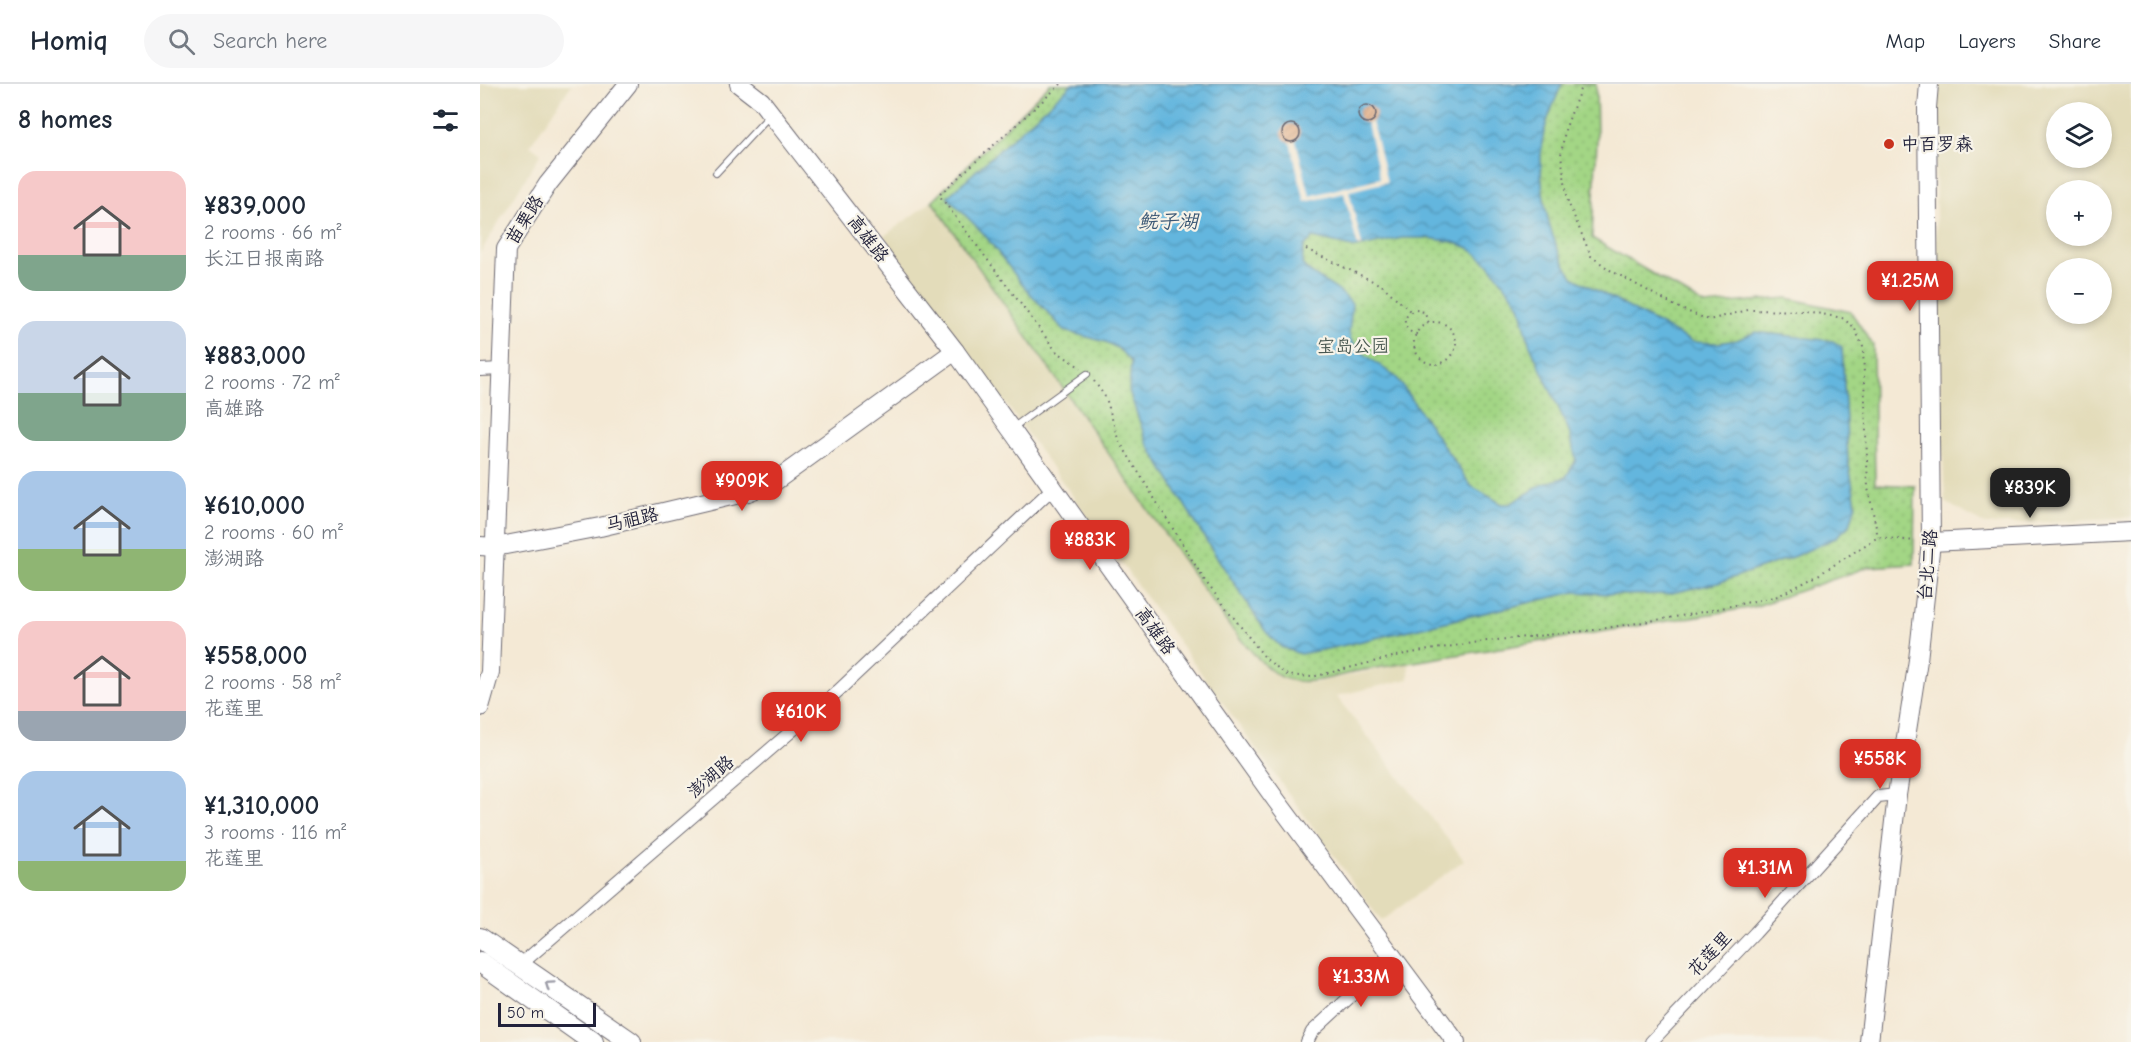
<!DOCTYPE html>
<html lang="en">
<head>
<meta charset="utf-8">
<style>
  :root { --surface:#fff; --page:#f6f6f7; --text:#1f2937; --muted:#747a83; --line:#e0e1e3; --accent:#d93025 }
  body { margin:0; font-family:"Comic Neue","LXGW WenKai TC",sans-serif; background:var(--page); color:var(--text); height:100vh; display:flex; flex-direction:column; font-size:22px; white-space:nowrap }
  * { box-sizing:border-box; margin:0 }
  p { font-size:20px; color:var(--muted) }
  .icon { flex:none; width:33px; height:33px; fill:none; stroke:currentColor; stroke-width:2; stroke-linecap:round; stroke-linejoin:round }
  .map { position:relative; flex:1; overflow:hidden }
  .sheet { display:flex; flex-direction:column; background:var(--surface); width:480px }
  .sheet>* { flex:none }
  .buttons { position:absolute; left:1566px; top:18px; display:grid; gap:12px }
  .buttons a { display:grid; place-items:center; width:66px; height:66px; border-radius:50%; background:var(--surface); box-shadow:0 3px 9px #0003; font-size:30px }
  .scale { position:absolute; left:18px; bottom:15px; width:98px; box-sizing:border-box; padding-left:6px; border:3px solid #22223b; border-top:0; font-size:16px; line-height:21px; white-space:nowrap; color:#22223b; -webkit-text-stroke:4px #f7f3e8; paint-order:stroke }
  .price { position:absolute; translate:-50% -51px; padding:0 14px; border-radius:12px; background:var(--accent); color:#fff; font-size:20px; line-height:39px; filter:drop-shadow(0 2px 3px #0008) }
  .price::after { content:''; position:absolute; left:50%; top:36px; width:18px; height:14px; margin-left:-9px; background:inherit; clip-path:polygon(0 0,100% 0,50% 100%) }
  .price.on { background:#222; color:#fff }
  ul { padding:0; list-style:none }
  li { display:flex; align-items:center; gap:18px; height:150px; padding:0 18px }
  li span { display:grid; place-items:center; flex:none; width:168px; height:120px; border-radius:18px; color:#555 }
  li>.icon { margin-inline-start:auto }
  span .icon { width:72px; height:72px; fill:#fffc; stroke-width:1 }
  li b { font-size:26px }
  h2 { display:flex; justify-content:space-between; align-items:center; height:72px; padding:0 18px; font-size:26px }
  header { display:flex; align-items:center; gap:36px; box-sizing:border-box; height:84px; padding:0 30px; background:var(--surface); border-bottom:2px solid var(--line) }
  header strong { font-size:28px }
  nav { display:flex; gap:33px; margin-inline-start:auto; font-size:21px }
  .search { width:420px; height:54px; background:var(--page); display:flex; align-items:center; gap:15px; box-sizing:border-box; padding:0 21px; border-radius:33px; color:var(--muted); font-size:22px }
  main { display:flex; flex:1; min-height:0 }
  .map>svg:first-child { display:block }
  .built { fill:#e3dcba; fill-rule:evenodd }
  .park { fill:url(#park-dots); stroke:#627c60; stroke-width:1.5 }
  .water { fill:url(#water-waves); stroke:#426c8c; stroke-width:1.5; fill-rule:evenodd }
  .pier { fill:#f4e9d5 }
  .building { fill:url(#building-hatch) }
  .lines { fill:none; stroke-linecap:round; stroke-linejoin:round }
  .lane-casing { stroke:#6c6871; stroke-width:8 }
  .street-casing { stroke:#6c6871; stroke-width:14 }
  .secondary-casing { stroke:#6c6871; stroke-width:20 }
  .primary-casing { stroke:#6c6871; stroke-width:22 }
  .path { stroke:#6c6871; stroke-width:2; stroke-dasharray:1.5 4.5; stroke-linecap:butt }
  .lane { stroke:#fff; stroke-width:6 }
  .street { stroke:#fff; stroke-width:12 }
  .secondary { stroke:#fff; stroke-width:18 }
  .primary { stroke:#fff; stroke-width:20 }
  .oneway { stroke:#9c9ca7 }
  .poi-dot { fill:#c8321e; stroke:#f7f3e8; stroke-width:2 }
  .labels { text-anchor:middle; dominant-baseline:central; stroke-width:4.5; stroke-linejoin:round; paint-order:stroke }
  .poi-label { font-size:18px; fill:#22223b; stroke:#f7f3e8; text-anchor:start }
  .street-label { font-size:18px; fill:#22223b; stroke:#f7f3e8 }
  .park-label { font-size:18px; fill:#495851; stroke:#f7f3e8 }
  .water-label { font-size:20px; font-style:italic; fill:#395674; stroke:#f7f3e8 }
</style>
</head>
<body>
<header>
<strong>Homiq</strong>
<div class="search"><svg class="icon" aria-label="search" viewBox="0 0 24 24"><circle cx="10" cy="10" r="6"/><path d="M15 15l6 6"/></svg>Search here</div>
<nav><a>Map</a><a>Layers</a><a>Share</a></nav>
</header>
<main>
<section class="sheet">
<h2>8 homes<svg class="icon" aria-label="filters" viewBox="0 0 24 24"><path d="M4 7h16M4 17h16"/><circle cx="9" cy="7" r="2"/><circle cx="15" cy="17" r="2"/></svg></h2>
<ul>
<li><span style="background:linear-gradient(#f6c9c9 70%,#7fa58c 0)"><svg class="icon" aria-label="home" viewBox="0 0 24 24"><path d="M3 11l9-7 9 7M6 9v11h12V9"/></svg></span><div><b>¥839,000</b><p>2 rooms · 66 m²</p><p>长江日报南路</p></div></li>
<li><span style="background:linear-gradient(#c9d6e8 60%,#7fa58c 0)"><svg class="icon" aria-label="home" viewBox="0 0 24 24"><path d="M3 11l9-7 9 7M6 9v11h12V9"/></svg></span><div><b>¥883,000</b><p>2 rooms · 72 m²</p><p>高雄路</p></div></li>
<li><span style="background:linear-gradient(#a9c7e8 65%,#8fb573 0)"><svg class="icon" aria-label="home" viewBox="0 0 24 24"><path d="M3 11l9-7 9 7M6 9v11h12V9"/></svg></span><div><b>¥610,000</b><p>2 rooms · 60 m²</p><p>澎湖路</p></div></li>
<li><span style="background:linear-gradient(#f6c9c9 75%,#9aa5b1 0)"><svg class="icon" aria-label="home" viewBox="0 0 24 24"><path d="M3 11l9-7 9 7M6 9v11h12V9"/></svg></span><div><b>¥558,000</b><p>2 rooms · 58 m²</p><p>花莲里</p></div></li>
<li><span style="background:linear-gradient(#a9c7e8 75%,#8fb573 0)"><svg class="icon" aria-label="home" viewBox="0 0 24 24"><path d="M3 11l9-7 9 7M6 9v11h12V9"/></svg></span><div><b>¥1,310,000</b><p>3 rooms · 116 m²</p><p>花莲里</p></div></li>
</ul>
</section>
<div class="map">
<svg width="1651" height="958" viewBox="0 0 1651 958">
  <defs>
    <pattern id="park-dots" width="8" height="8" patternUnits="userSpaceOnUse" patternTransform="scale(1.5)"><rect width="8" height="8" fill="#a3d685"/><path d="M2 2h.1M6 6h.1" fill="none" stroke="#8cb774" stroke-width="1.8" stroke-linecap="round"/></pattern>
    <pattern id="water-waves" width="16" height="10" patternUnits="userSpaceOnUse" patternTransform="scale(1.5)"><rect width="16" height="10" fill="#63b6de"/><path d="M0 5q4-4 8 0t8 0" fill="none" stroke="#5194b5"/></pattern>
    <pattern id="building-hatch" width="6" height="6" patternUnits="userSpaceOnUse" patternTransform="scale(1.5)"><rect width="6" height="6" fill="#e3b08a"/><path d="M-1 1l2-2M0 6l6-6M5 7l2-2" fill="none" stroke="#c29778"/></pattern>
  </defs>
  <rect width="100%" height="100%" fill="#f7f3e8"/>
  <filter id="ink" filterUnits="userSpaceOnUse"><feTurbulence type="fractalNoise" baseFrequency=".0167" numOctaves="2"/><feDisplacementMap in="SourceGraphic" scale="12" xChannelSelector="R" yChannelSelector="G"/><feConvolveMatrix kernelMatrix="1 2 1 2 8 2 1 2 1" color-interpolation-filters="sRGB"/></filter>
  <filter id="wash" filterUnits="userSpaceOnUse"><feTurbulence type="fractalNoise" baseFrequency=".008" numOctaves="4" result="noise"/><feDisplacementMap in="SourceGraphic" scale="24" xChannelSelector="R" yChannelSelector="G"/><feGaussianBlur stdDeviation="1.35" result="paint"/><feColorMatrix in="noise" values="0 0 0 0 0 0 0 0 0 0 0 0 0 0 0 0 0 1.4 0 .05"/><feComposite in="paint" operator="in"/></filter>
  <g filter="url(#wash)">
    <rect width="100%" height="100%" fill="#f4e9d5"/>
    <g class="built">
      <path d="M0,0H92L50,61L61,69L0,169Z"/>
      <path d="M1455,0H1651V433L1506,441L1465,418L1457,239ZM1576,28H1622V74H1576ZM1576,106H1622V152H1576ZM1576,184H1622V230H1576Z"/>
      <path d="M452,117L750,543L784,582L834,599L929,579V595L856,612L984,776L901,837L404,152Z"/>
    </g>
    <path class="park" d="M570,0H1116L1117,56L1112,154L1225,221L1307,214L1371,228L1393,261L1395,400L1435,402L1434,480L1388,483L1274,523L878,587C802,608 800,600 750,543L452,117Z"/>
    <path class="water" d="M592,0H1082C1073,21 1061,47 1061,71C1060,111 1070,162 1094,194L1212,258L1238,259L1257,256L1276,248L1353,257L1362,263L1368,376L1376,420L1370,441L1355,454L1315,472L1238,499L1187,510L1146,511L1095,508L852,564L820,570L801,563L786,548L729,461L667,359L649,307L651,278L639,265L626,258L585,247L545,204L504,150L467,113ZM833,154L876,164L922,154H948L973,158L989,164L1008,179L1040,221L1049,259L1089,347L1096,376L1086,393L1063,400L1030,420H1022L991,402L917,294L879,266L871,256L869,249L872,220C858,201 834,196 822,180L824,162Z"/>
    <path class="pier" d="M892,38L907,98L869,107L882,162L878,163L864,109L825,118L810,58L816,57L830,112L900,94L887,39Z"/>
    <g id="blocks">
      <g class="building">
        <circle cx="887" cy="30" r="9"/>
        <circle cx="811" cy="49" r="9"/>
      </g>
    </g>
  </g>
  <g filter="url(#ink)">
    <use href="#blocks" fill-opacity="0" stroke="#6c6871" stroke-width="1.5"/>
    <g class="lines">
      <defs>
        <g id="lane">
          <path d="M236,89L289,32"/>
          <path d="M531,345L607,290"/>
        </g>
        <g id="street">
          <path d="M0,286L21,285"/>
          <path d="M40,881L358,607L573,404"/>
          <path d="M827,958L832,948L913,873"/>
          <path d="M1171,958L1275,849L1398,713L1417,711"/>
        </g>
        <g id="secondary">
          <path d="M259,0L281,17L475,267L796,716L976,958"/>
          <path d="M1451,458L1651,448"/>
          <path d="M0,462L15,463L120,443L268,408L294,398L475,267"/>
          <path d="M0,623L10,588L26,165L68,100L148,0"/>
          <path d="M1389,958L1417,711L1438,576L1451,458L1447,24L1449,0"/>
        </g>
        <g id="primary">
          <path d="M0,854L151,958"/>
          <path d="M0,878L113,958"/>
        </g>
      </defs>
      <use href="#lane" class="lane-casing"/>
      <use href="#street" class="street-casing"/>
      <use href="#secondary" class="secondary-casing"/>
      <use href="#primary" class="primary-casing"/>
      <g class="path">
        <path d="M581,0L459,111L576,267L601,284"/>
        <path d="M1102,0L1085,46L1081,71L1088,118L1111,172L1130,186L1201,225L1229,236L1268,226L1326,227L1362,234L1374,243L1383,263L1388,404L1398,453"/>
        <path d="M826,165L903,202L931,228"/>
        <circle cx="955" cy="259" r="21"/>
        <path d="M937,250C921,247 921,230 936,226L944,228L949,239"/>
        <path d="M614,297L626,314L638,355L725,497L786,575L807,591L832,593L925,570L998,558L1114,546L1213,530L1298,512L1335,493L1398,453L1435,457"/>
      </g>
      <use href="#lane" class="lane"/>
      <use href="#street" class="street"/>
      <use href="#secondary" class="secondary"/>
      <use href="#primary" class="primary"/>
    </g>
    <defs><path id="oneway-chevron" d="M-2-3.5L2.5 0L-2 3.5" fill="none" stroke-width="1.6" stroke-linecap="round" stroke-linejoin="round" transform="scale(1.5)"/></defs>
    <use class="oneway" href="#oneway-chevron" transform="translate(69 901) rotate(-145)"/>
  </g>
  <circle class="poi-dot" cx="1409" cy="60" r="6"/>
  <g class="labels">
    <g class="poi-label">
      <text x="1421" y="60">中百罗森</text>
    </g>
    <g class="street-label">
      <text transform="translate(45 136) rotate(-58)">苗栗路</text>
      <text transform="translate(388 155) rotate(52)">高雄路</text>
      <text transform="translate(152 436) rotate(-13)">马祖路</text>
      <text transform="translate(1448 481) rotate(-85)">台北二路</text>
      <text transform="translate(675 547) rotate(54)">高雄路</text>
      <text transform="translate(231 693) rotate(-41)">澎湖路</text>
      <text transform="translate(1230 870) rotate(-46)">花莲里</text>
    </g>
    <g class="park-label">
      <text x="873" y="262">宝岛公园</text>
    </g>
    <g class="water-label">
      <text x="688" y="137">鲩子湖</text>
    </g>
  </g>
</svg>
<div class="buttons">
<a><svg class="icon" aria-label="layers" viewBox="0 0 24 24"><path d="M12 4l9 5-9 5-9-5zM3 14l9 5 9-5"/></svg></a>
<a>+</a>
<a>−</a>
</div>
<div class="scale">50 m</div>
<b class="price" style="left:1430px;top:228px">¥1.25M</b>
<b class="price" style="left:262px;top:428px">¥909K</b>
<b class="price on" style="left:1550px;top:435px">¥839K</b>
<b class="price" style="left:610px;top:487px">¥883K</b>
<b class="price" style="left:321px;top:659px">¥610K</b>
<b class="price" style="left:1400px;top:706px">¥558K</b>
<b class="price" style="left:1285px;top:815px">¥1.31M</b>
<b class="price" style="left:881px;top:924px">¥1.33M</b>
</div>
</main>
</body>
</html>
